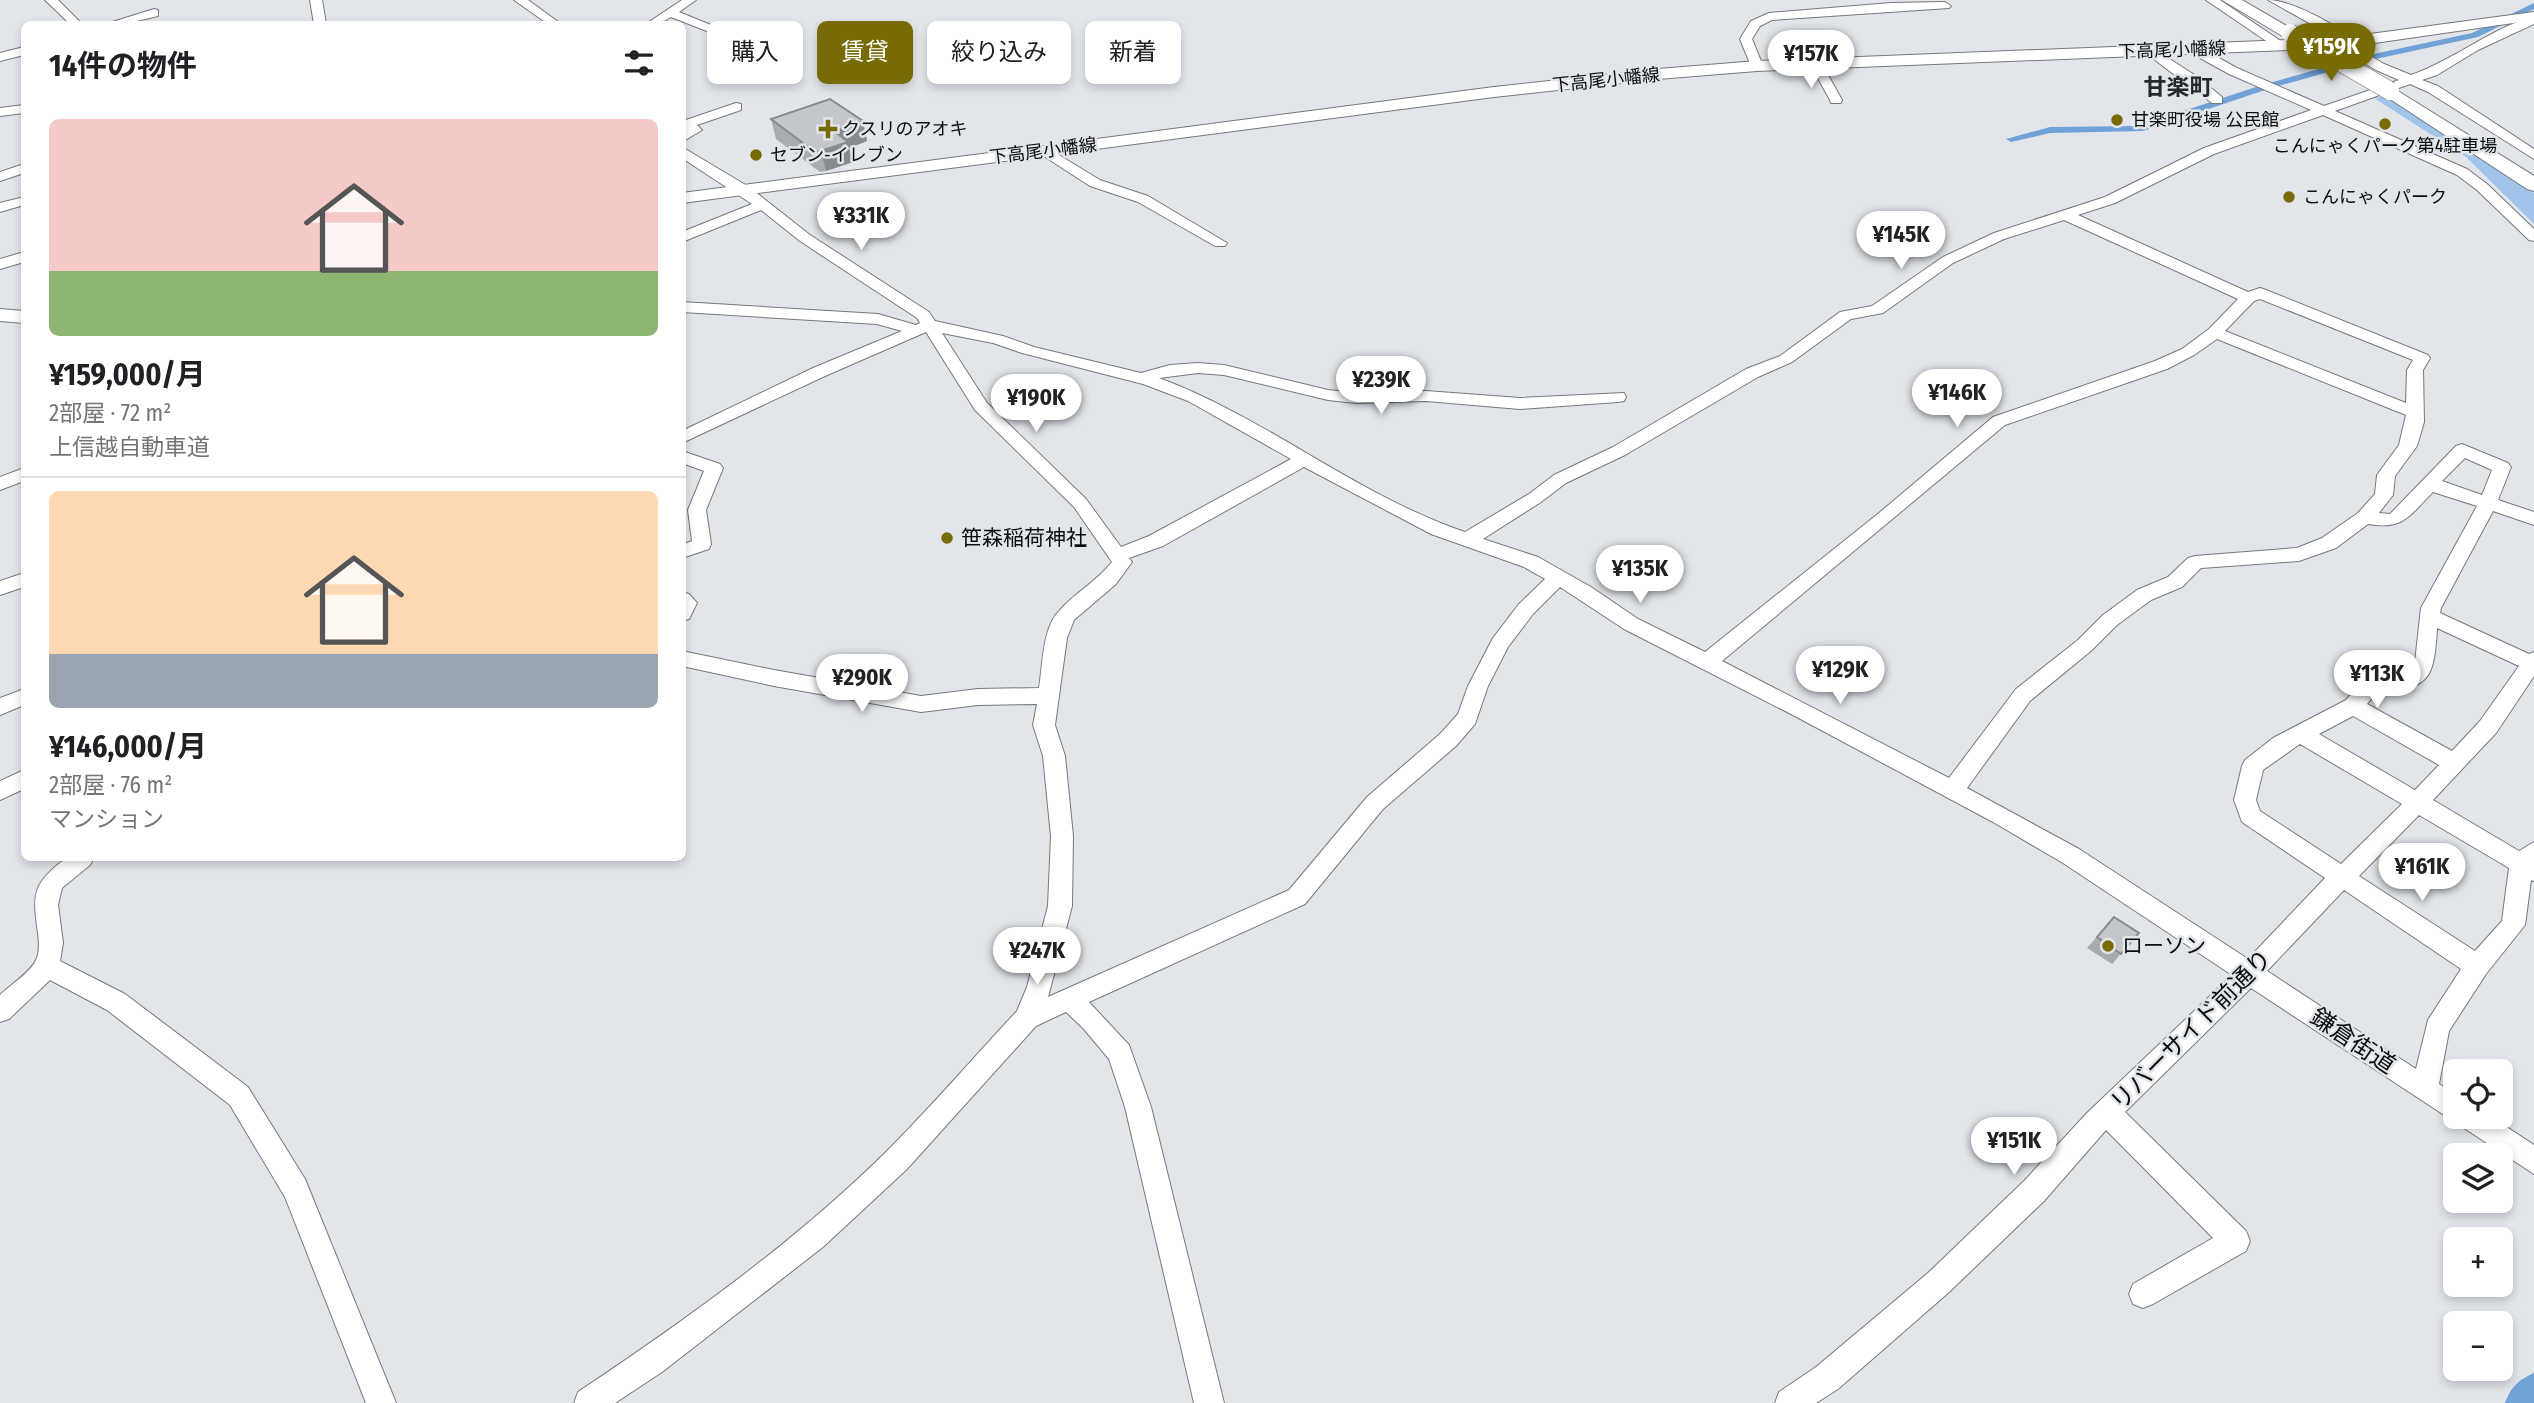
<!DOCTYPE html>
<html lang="ja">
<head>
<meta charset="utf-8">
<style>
  :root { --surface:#fff; --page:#f2f2f2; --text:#202124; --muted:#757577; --line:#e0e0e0; --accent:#776b05 }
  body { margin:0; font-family:"Fira Sans Condensed","Noto Sans JP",sans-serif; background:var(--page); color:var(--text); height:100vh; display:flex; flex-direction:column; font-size:26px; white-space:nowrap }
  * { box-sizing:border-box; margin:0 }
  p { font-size:23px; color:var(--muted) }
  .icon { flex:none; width:38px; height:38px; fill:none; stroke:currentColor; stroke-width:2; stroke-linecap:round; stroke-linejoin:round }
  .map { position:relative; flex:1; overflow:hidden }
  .details { position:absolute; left:21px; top:21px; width:665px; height:840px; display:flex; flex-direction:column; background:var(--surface); border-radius:10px; box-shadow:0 4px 10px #0003 }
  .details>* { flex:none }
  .hud { position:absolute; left:707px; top:21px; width:665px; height:63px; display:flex; gap:14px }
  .tools { position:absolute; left:2443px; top:1059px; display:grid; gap:14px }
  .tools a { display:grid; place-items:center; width:70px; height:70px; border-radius:10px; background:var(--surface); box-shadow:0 4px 10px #0003; font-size:35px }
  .price { position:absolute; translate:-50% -60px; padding:0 16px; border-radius:24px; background:#fff; color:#222; font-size:23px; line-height:46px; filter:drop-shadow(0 2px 4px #0008) }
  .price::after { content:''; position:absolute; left:50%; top:42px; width:21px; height:16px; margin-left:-10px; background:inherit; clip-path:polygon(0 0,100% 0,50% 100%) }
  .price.active { background:var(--accent); color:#fff }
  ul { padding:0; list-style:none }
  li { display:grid; align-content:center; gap:14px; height:371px; padding:0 28px }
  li+li { border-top:2px solid var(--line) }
  li span { display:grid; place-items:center; height:217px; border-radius:10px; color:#555 }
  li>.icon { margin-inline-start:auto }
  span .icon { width:126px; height:126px; fill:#fffc; stroke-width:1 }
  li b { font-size:30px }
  h2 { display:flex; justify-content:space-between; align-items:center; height:84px; padding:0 28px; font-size:30px }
  .chip { padding:0 24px; border-radius:10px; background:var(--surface); box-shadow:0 4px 10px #0003; font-size:24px; line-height:63px }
  .chip.active { background:var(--accent); color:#fff }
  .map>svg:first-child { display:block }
  .green { fill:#a1c4eb }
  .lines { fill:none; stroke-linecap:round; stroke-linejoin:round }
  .canal { fill:#70a1d7; fill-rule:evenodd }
  .river { fill:#70a1d7; fill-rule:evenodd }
  .minor-casing { stroke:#75797d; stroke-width:2 }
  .major-casing { stroke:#75797d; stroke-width:2 }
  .highway-casing { stroke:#75797d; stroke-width:2 }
  .minor { fill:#fff; fill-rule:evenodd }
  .major { fill:#fff; fill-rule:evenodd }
  .highway { fill:#fff; fill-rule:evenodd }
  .highway-bridge-casing { stroke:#75797d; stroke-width:19; stroke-linecap:butt }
  .highway-bridge { stroke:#fff; stroke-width:18 }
  .wall { fill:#a8abaf }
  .shaded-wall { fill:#888b8e }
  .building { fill:#c3c7cb; stroke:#888b8e; stroke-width:2 }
  .poi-dot { fill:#776b05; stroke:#e2e6eb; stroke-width:2.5 }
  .labels { text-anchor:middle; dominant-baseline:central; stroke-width:5; stroke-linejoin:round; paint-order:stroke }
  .far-street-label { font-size:18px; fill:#0c0d0e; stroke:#e2e6eb }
  .far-poi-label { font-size:18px; fill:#0c0d0e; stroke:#e2e6eb; text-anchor:start }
  .poi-label { font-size:21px; fill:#0c0d0e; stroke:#e2e6eb; text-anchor:start }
  .far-district-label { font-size:23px; font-weight:bold; fill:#26292d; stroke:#e2e6eb }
  .near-street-label { font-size:24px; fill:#0c0d0e; stroke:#e2e6eb }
</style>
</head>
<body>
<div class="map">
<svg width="2534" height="1403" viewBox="0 0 2534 1403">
  <rect width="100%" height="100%" fill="#e2e6eb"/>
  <path class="green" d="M2386,96L2534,193V224L2466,157L2374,98Z"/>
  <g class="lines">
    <path class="canal" d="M2534,3V9L2478,37L2371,60L2268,89L2143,131L2050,133L2011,142L2006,139L2050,127L2138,126L2262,85L2369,55L2472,33Z"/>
    <path class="river" d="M2534,1373V1403H2505C2511,1387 2518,1380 2534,1373Z"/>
    <defs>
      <g id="minor">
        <path d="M45,0H58L82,24H70Z"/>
        <path d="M310,0H322L326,24H314Z"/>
        <path d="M514,0H528L561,24H548Z"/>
        <path d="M682,0H696L679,12L750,41L740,44L671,17L659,24H646Z"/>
        <path d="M2206,0H2220L2288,46L2278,49Z"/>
        <path d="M2268,0C2290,0 2339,25 2354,42L2352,45L2384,64L2411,75C2454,60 2490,29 2534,16V24L2478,50L2437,75L2422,80L2438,86L2534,149V159L2428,92L2410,84L2335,111L2467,169L2487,184L2534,229V241L2529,240L2477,190L2457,175L2323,115L2214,154L2115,203L2078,215L2248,292L2260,288L2266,290L2428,355L2430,358L2423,370L2424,422L2417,446L2395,476L2393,495L2379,513L2390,514L2456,446L2462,444L2508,463L2511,467L2498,500L2534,512V525L2493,511L2441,608L2440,613L2529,654L2534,652V676L2496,733L2433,800L2519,851L2534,842V881L2531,880L2525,925L2486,974L2449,1031L2439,1084L2455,1094V1116H2490L2534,1145V1174L2251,988L2125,1112L2246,1231L2250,1241L2246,1251L2153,1304L2143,1308L2133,1304L2129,1294L2133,1284L2213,1238L2106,1130L2044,1201L1948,1293L1838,1389L1816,1403H1775L1779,1392L1816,1367L1928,1273L2024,1181L2087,1113L2232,975L2063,863L1993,822L1793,715L1624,629L1560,587L1533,614L1508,647L1488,686L1475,724L1456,746L1383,809L1305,904L1089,1002L1129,1045L1151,1107L1224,1403H1194L1125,1107L1109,1059L1083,1028L1066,1012L1036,1026L907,1169L823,1247L662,1372L615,1403H574L578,1392C686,1320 795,1242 887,1151C932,1106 974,1057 1017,1011L1027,987L1048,906L1051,836L1043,756L1033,725L1037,704L978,705L921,712L774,686L682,666V651L774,670L921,696L978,689L1039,688C1043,665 1042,627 1060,610C1076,592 1097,581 1112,562L1074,507L975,410L926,332L825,376L682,443V431L813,368L902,331L877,324L682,312V302L878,314L916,325L920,323L917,318L800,241L761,210L682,242V232L752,204L682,158V147L749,187L810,235L929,312L935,321L1003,336L1034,347L1141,373L1170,365L1198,363L1224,365L1328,390L1356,393L1426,391L1520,398L1624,393L1626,397L1624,401L1618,402L1520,409L1426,401L1356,403L1328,400L1224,375L1198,373L1159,378C1267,418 1356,495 1465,532L1529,494L1554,475L1613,447L1746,369L1780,356L1840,312L1872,306L1943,257L1994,233L2105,197L2204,148L2311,110L2229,74L2191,53V47H2199L2237,68L2324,106L2399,80L2376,70L2336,46L2334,43L2338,40L2336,38ZM2064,220L2238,299L2209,329L2182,349L2155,361L1993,417L1879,513L1705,652L1638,619L1591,587L1538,557L1483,539L1541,502L1566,483L1625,455L1758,377L1792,362L1851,319L1883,313L1953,263L2004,239ZM2260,299L2413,360L2407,370L2406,403L2225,331L2254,301ZM942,333L993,343L1022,353L1143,384L1188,401L1291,459L1149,536L1121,547L1086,499L987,403ZM2217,339L2406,415L2399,445L2377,475L2375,494L2358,513L2322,538L2297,548L2195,556L2188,558L2168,577L2137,590L2103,615L2078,640L2016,689L1949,778L1722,661L2005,425L2167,369L2194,355ZM2465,458L2492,470L2482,495L2442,481ZM1304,467L1431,534L1524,567L1545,579L1519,604L1493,638L1468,686L1458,714L1440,734L1367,797L1289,890L1048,997L1072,906L1073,836L1065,756L1055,725L1067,638L1074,620L1116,584L1132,562L1129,558L1163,546ZM2433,492L2477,506L2421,608L2415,662L2405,674L2358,686L2346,700L2273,738L2245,760L2242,766L2234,800L2242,822L2325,878L2248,959L2079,849L1967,788L2030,701L2092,650L2117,625L2151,600L2182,587L2201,568L2299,561L2336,548L2368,524C2404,530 2409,516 2433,492ZM2437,628L2519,666L2480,721L2452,751L2367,704L2372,698C2426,684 2434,688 2437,628ZM2353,716L2439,765L2415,790L2319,734ZM2300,744L2402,804L2341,864L2260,811L2256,800L2263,770ZM2419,815L2509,868L2502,921L2475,951L2359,876ZM2344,890L2461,969L2428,1020L2416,1069L2267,971Z"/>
        <path d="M1945,2L1951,6L1949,8L1772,20L1760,26L1752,39L1763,66L1757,70L1751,66L1740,39L1751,21L1769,13L1891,3Z"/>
        <path d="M154,9L158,10V16L124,24H106Z"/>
        <path d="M24,47V55L0,61V53Z"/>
        <path d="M2151,47L2196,76L2222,97V103H2212L2147,54L2145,51Z"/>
        <path d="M1816,60L1822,64L1842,100L1841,103H1831L1830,100L1810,64Z"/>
        <path d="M736,103L741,104V110L697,125L702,130L682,142V132L686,130L682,126L683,121Z"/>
        <path d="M24,105V113L0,116V108Z"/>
        <path d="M1044,146L1100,180L1148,196L1227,243L1225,246H1215L1138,202L1090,186L1039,153V147Z"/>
        <path d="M24,164V173L0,181V172Z"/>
        <path d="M24,197V205L0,212V203Z"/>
        <path d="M24,252V262L0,269V259Z"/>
        <path d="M682,451L720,464L723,468L706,510L711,544L709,549L682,558V545L692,541L688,510L704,471L682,463Z"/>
        <path d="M24,468V481L0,490V477Z"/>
        <path d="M24,573V587L0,595V581Z"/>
        <path d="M682,592L689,594L697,603L689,619L682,621Z"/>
        <path d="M24,689V705L0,715V698Z"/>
        <path d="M24,770V789L0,800V781Z"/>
        <path d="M66,858H94L90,865L62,888L58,905L63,943L60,961L125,994L248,1087L305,1179L396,1403H366L285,1197L230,1105L107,1010L50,980L9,1019L0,1022V995C10,985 30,973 36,960C40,953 39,941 38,933C32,892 33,884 66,858Z"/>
      </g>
      <g id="major">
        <path d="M2534,12V20L2340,48L1757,71L1658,79L1494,97L682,203V193L1494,87L1658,69L1757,61L2340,38Z"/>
        <path d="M0,309L24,311V323L0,321Z"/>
      </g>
      <g id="highway">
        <path d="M2222,0H2242L2299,33L2290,38L2284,37Z"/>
        <path d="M2390,86L2534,176V191L2527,189L2384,95L2381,91L2384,87Z"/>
      </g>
    </defs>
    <use href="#minor" class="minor-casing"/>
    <use href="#major" class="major-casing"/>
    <use href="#highway" class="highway-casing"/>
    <use href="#minor" class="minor"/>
    <use href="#major" class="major"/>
    <use href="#highway" class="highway"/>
    <defs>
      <path id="highway-bridge" d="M2290,33L2390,91"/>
    </defs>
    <use href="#highway-bridge" class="highway-bridge-casing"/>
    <use href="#highway-bridge" class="highway-bridge"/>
  </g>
  <g class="wall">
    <path d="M771,119L863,121L867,141L849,148L853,162L826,171L820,172L776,139Z"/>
    <path d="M2114,917L2139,933L2112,964L2087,948Z"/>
  </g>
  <path class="shaded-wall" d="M863,121L867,141L849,148L853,162L826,171L821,151L834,131Z"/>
  <g class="building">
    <path d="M830,99L863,121L834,131L848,142L821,151L815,152L771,119Z"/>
    <path d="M2114,917L2139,933L2121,954L2097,937Z"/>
  </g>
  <g class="poi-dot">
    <circle cx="2117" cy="120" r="7"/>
    <circle cx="2385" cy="124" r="7"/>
    <path d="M824.5 118.5h7v7h7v7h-7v7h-7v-7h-7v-7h7z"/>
    <circle cx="756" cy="155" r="7"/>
    <circle cx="2289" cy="197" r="7"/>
    <circle cx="947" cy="538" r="7"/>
    <circle cx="2108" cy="946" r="7"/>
  </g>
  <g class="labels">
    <g class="far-street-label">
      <text transform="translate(2172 50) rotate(-2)">下高尾小幡線</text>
      <text transform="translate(1606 80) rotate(-6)">下高尾小幡線</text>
      <text transform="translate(1043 151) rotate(-7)">下高尾小幡線</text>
    </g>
    <g class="far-poi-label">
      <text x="2131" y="120">甘楽町役場 公民館</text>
      <text x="842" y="129">クスリのアオキ</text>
      <text x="2385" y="146" text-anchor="middle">こんにゃくパーク第4駐車場</text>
      <text x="770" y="155">セブン-イレブン</text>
      <text x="2303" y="197">こんにゃくパーク</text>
    </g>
    <g class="poi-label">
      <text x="961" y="538">笹森稲荷神社</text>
      <text x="2122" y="946">ローソン</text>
    </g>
    <g class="far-district-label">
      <text x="2178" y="87">甘楽町</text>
    </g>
    <g class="near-street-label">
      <text transform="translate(2191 1030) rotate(-45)">リバーサイド前通り</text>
      <text transform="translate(2353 1041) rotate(34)">鎌倉街道</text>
    </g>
  </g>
</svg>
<div class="tools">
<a><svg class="icon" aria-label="locate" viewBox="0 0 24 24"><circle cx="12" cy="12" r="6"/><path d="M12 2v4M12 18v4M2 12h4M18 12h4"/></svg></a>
<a><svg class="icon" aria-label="layers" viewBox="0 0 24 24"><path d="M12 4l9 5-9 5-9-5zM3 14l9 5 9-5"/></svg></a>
<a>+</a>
<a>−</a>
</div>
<b class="price active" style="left:2331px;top:83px">¥159K</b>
<b class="price" style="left:1811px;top:90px">¥157K</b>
<b class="price" style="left:861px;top:252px">¥331K</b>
<b class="price" style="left:1901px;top:271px">¥145K</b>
<b class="price" style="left:1381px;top:416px">¥239K</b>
<b class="price" style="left:1957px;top:429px">¥146K</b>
<b class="price" style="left:1036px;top:434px">¥190K</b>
<b class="price" style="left:1640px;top:605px">¥135K</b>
<b class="price" style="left:1840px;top:706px">¥129K</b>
<b class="price" style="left:2377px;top:710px">¥113K</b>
<b class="price" style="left:862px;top:714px">¥290K</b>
<b class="price" style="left:2422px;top:903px">¥161K</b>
<b class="price" style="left:1037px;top:987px">¥247K</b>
<b class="price" style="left:2014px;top:1177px">¥151K</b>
<div class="hud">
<a class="chip">購入</a>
<a class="chip active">賃貸</a>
<a class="chip">絞り込み</a>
<a class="chip">新着</a>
</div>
<section class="details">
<h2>14件の物件<svg class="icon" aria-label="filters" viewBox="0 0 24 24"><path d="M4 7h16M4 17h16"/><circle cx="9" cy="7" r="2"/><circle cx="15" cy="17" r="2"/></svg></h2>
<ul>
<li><span style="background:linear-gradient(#f6c9c9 70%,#8fb573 0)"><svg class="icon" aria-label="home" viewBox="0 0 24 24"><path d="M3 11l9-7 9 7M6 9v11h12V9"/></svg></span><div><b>¥159,000/月</b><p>2部屋 · 72 m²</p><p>上信越自動車道</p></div></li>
<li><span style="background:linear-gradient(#ffd9b3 75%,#9aa5b1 0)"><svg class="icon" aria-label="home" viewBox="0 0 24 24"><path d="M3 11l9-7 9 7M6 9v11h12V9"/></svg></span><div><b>¥146,000/月</b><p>2部屋 · 76 m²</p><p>マンション</p></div></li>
</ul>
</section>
</div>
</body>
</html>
